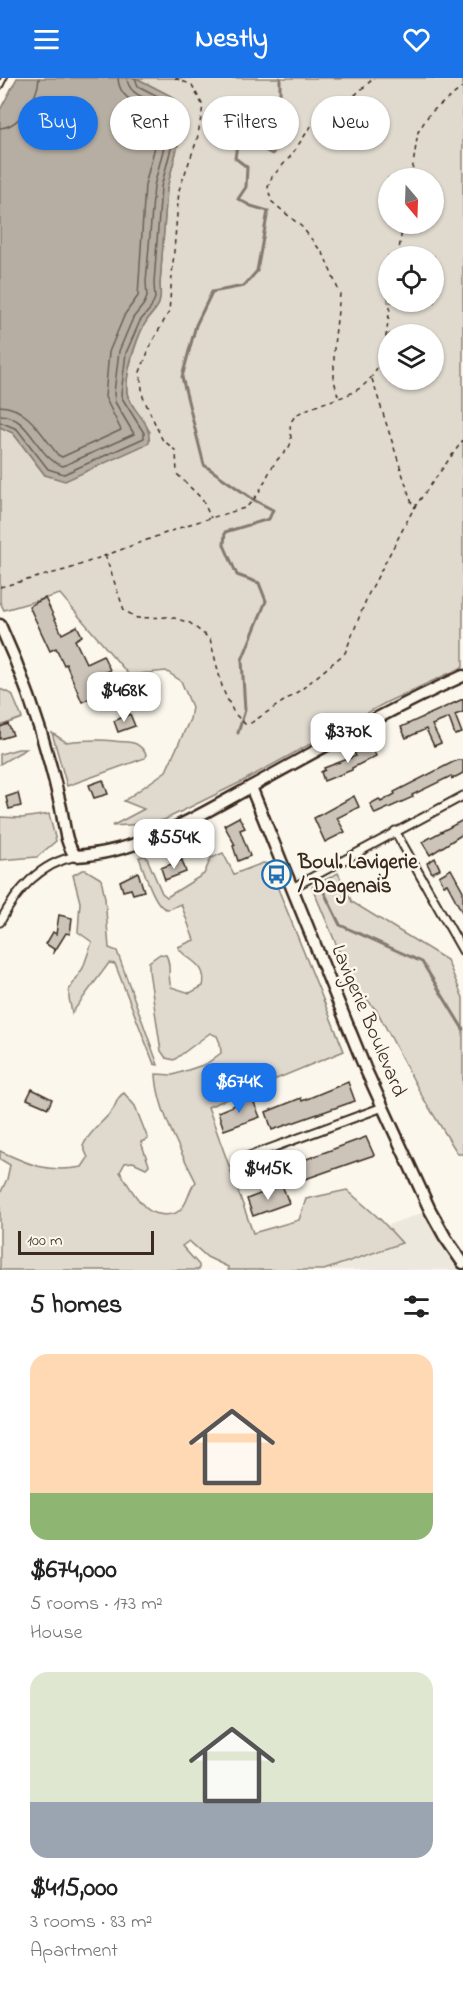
<!DOCTYPE html>
<html lang="en">
<head>
<meta charset="utf-8">
<style>
  :root { --surface:#fff; --page:#f2f2f2; --text:#222; --muted:#767676; --accent:#1a73e8 }
  body { margin:0; font-family:"Indie Flower",sans-serif; background:var(--page); color:var(--text); height:100vh; display:flex; flex-direction:column; font-size:22px; white-space:nowrap }
  * { box-sizing:border-box; margin:0 }
  p { font-size:20px; color:var(--muted) }
  .icon { flex:none; width:33px; height:33px; fill:none; stroke:currentColor; stroke-width:2; stroke-linecap:round; stroke-linejoin:round }
  .map { position:relative; height:1192px; overflow:hidden }
  .details { display:flex; flex-direction:column; background:var(--surface); flex:1 }
  .details>* { flex:none }
  .banner { position:absolute; left:18px; top:18px; width:428px; height:54px; display:flex; gap:12px }
  .needle { width:39px; rotate:161deg }
  .controls { position:absolute; left:378px; top:90px; display:grid; gap:12px }
  .controls a { display:grid; place-items:center; width:66px; height:66px; border-radius:50%; background:var(--surface); box-shadow:0 2px 4px #0004; font-size:30px }
  .scale { position:absolute; left:18px; bottom:15px; width:136px; box-sizing:border-box; padding-left:6px; border:3px solid #3b2a1e; border-top:0; font-size:16px; line-height:21px; white-space:nowrap; color:#3b2a1e; -webkit-text-stroke:4px #fbf7ec; paint-order:stroke }
  .price { position:absolute; translate:-50% -51px; padding:0 14px; border-radius:12px; background:#fff; color:#222; font-size:20px; line-height:39px; filter:drop-shadow(0 2px 3px #0008) }
  .price::after { content:''; position:absolute; left:50%; top:36px; width:18px; height:14px; margin-left:-9px; background:inherit; clip-path:polygon(0 0,100% 0,50% 100%) }
  .price.selected { background:var(--accent); color:#fff }
  ul { padding:0; list-style:none }
  li { display:grid; align-content:center; gap:12px; height:318px; padding:0 30px }
  li span { display:grid; place-items:center; height:186px; border-radius:18px; color:#555 }
  li>.icon { margin-inline-start:auto }
  span .icon { width:108px; height:108px; fill:#fffc; stroke-width:1 }
  li b { font-size:26px }
  h2 { display:flex; justify-content:space-between; align-items:center; height:72px; padding:0 30px; font-size:26px }
  .chip { padding:0 21px; border-radius:27px; background:var(--surface); box-shadow:0 2px 4px #0004; font-size:21px; line-height:54px }
  .chip.selected { background:var(--accent); color:#fff }
  header { display:flex; justify-content:space-between; align-items:center; height:78px; padding:0 30px; background:var(--accent); color:#fff; font-size:27px; font-weight:800 }
  .map>svg:first-child { display:block }
  .built { fill:#ede8dd }
  .green { fill:#dfd9ce; stroke:#8d8276; stroke-width:1.5; fill-rule:evenodd }
  .water { fill:#b6aea2; stroke:#85796d; stroke-width:1.5 }
  .lines { fill:none; stroke-linecap:round; stroke-linejoin:round }
  .shore { stroke:#6c5f53; stroke-width:1.5 }
  .stream { stroke:#85796d; stroke-width:3 }
  .building { fill:#ccc4b9; stroke:#3b2a1e; stroke-width:1.5 }
  .lane-casing { stroke:#3b2a1e; stroke-width:8 }
  .street-casing { stroke:#3b2a1e; stroke-width:11 }
  .secondary-casing { stroke:#3b2a1e; stroke-width:15 }
  .path { stroke:#3b2a1e; stroke-width:1.5; stroke-dasharray:4.5 4.5; stroke-linecap:butt }
  .lane { stroke:#fbf7ec; stroke-width:4 }
  .street { stroke:#fbf7ec; stroke-width:7 }
  .secondary { stroke:#fbf7ec; stroke-width:10 }
  .labels { text-anchor:middle; dominant-baseline:central; stroke-width:5; stroke-linejoin:round; paint-order:stroke }
  .poi-label { font-size:21px; font-weight:bold; fill:#3b2a1e; stroke:#fbf7ec; text-anchor:start }
  .street-label { font-size:21px; fill:#3b2a1e; stroke:#fbf7ec }
</style>
</head>
<body>
<header><svg class="icon" aria-label="menu" viewBox="0 0 24 24"><path d="M4 6h16M4 12h16M4 18h16"/></svg>Nestly<svg class="icon" aria-label="heart" viewBox="0 0 24 24"><path d="M12 20l-8-8c-3-5 5-10 8-4 3-6 11-1 8 4z"/></svg></header>
<div class="map">
<svg width="463" height="1192" viewBox="0 0 463 1192">
  <rect width="100%" height="100%" fill="#fbf7ec"/>
  <filter id="ink" filterUnits="userSpaceOnUse"><feTurbulence type="fractalNoise" baseFrequency=".0167" numOctaves="2"/><feDisplacementMap in="SourceGraphic" scale="12" xChannelSelector="R" yChannelSelector="G"/><feConvolveMatrix kernelMatrix="1 2 1 2 8 2 1 2 1" color-interpolation-filters="sRGB"/></filter>
  <g filter="url(#ink)">
    <path class="built" d="M430,1132L463,1185V1192H263Z"/>
    <g class="green">
      <path d="M136,0H463V589L387,624L241,704L164,742L144,746L112,748L144,731L124,723L166,693L190,641L192,629L181,603L166,593L129,597L60,516L4,532L0,524V349L13,355L45,397L150,354C143,343 133,330 128,318C122,304 137,261 144,247C156,227 162,233 160,206L167,110L183,47L171,18ZM388,100H434V146H388ZM388,178H434V224H388ZM388,256H434V302H388Z"/>
      <path d="M0,611L12,616L22,640L0,648Z"/>
      <path d="M52,655L66,664C84,662 96,661 114,663C129,665 137,661 146,676L145,680L67,708Z"/>
      <path d="M18,671H26L0,686V676Z"/>
      <path d="M49,736L56,763L37,779L0,782V739L22,740Z"/>
      <path d="M223,775L234,796L263,785L268,786L344,973L208,1029L253,1155L299,1142L306,1121L347,1112L381,1142L402,1165L324,1192H228V1189L207,1179L189,1163L182,1168L199,1187V1192H0V1116L7,1101L10,1087L0,1081V1073C30,1087 48,1095 82,1089L88,1080L83,1068C89,1054 101,1046 111,1034C117,1028 115,1020 124,1015L135,1028L148,1061L141,1064L149,1087L146,1090L133,1084L125,1085L120,1094C128,1106 135,1120 145,1129C152,1137 171,1140 180,1132C189,1125 188,1111 196,1104C181,1074 157,1030 156,996L173,997L206,986L221,975L220,965L217,958L210,955L174,982L166,980L161,973L149,893V884L160,876L166,877C172,887 167,898 171,909L190,915L203,908C208,884 184,882 178,869L194,862L181,826C177,827 170,832 167,831C155,831 143,790 139,779L146,778L162,815L167,819L204,796L211,780Z"/>
      <path d="M82,792H86L101,801L105,820L109,870L117,873L158,987L154,986L115,886L109,885L72,935L69,920V912L83,890L92,864L78,854L80,824L73,797Z"/>
      <path d="M338,795L352,824L447,882L463,920V1076H458L423,1020L377,933L353,906L312,809Z"/>
    </g>
    <path class="water" d="M17,0H136L171,18L182,31L183,47L167,110L160,206C162,234 155,227 144,247C135,264 125,296 127,315C129,332 152,341 149,365L65,403L45,397L13,355L0,349V32Z"/>
    <g class="lines">
      <g class="shore">
        <path d="M0,50C20,49 38,19 39,0"/>
        <path d="M0,328C28,329 42,357 58,377L62,379L121,352L105,319L109,274L125,236L138,218L145,107L161,45L160,40L157,36C140,27 119,22 118,0"/>
        <path d="M0,337C32,339 36,380 63,388L134,356L115,324L114,315L119,273L133,240L144,226L147,219L146,204L154,108L170,45C168,17 129,26 127,0"/>
        <path d="M0,344L17,351L48,391L64,396L144,360V355L122,320L121,316L126,275L140,243L151,230L155,220L154,205L161,109L177,47V34L167,23L138,8L135,0"/>
      </g>
      <g class="stream">
        <path d="M335,0H341"/>
        <path d="M238,655L245,632L242,582L266,523L259,505L237,497L224,467L225,454L269,441L273,432L254,422L204,387L182,299L196,247L212,214L244,208L257,193L268,133L251,128L238,121L246,109L247,89L235,80L238,61L248,63L272,76L284,61L280,46V0"/>
        <path d="M322,810L340,847L422,884L463,951"/>
      </g>
    </g>
    <g class="building">
      <path d="M45,520L62,556L77,548L82,558L75,562L86,585L103,577L110,592L92,600L99,616L82,624L66,586L64,587L56,570L50,573L29,528Z"/>
      <path d="M463,621V634L455,637L462,655L455,657L449,640L432,647L441,665L434,668L426,651L406,660L401,649Z"/>
      <path d="M130,636L135,648L118,654L114,643Z"/>
      <path d="M8,646L13,657L0,661V649Z"/>
      <path d="M371,667L376,678L352,690V692L324,703L321,694L325,692L324,690L356,678L354,675Z"/>
      <path d="M457,682H463V695L452,701L451,698L412,717L413,719L375,736L370,726L379,721L381,724L395,716L394,714Z"/>
      <path d="M103,702L108,716L94,720L89,707Z"/>
      <path d="M18,715L21,728L9,731L6,719Z"/>
      <path d="M354,718L359,729L337,740L345,754L325,764L314,740Z"/>
      <path d="M239,739L245,750L240,752L250,778L238,783L233,768L235,767L224,747Z"/>
      <path d="M463,742V756L430,777L422,764Z"/>
      <path d="M435,780L440,791L432,795L427,785Z"/>
      <path d="M182,782L186,794L165,802L161,790Z"/>
      <path d="M451,791L463,813V836L447,806L444,807L439,798Z"/>
      <path d="M138,794L144,813L133,816L131,811L123,813L120,803Z"/>
      <path d="M59,837L72,840L70,856L66,855L53,876L54,871L46,866L53,854L56,856Z"/>
      <path d="M348,1004L355,1023L272,1052L266,1034L301,1020L302,1023Z"/>
      <path d="M32,1011L52,1021L48,1030L27,1021Z"/>
      <path d="M252,1020L260,1039L224,1052L218,1034Z"/>
      <path d="M366,1059L374,1077L291,1106L285,1089Z"/>
      <path d="M282,1107L289,1125L253,1138L247,1121Z"/>
    </g>
    <g class="lines">
      <defs>
        <path id="lane" d="M0,8L4,0"/>
        <g id="street">
          <path d="M395,753L463,873"/>
          <path d="M292,810L463,718"/>
          <path d="M0,844C17,812 39,786 76,778"/>
          <path d="M247,1079L383,1029"/>
        </g>
        <g id="secondary">
          <path d="M0,547C27,606 47,667 61,730C64,744 65,767 76,778C143,774 199,737 256,706C325,668 392,630 463,598"/>
          <path d="M251,709L365,990L430,1132L445,1159L463,1185"/>
        </g>
      </defs>
      <use href="#lane" class="lane-casing"/>
      <use href="#street" class="street-casing"/>
      <use href="#secondary" class="secondary-casing"/>
      <g class="path">
        <path d="M175,0L192,7L203,28L197,62L179,112L169,234L152,264L140,294L143,319L162,361L176,373L177,396L202,421L211,440"/>
        <path d="M411,100L418,54L430,35L463,9"/>
        <path d="M398,178L403,146"/>
        <path d="M372,301L413,429"/>
        <path d="M338,318L334,302V267L340,216L324,177L302,149L271,123L268,109L272,99L290,79L327,25H346L374,0"/>
        <path d="M105,477L124,532L137,540L171,539L190,545L210,561L223,612L234,635L245,646L251,645L302,611L345,575L368,517L414,430L463,362"/>
        <path d="M0,509L69,491L190,446L245,430C262,417 265,397 278,381C282,376 287,374 290,367C293,359 287,348 293,341C298,333 312,330 321,326C332,322 345,319 355,313C387,296 385,255 391,224"/>
      </g>
      <use href="#lane" class="lane"/>
      <use href="#street" class="street"/>
      <use href="#secondary" class="secondary"/>
    </g>
  </g>
  <defs>
    <symbol id="bus-ring" viewBox="-11 -11 22 22"><circle r="9.5" fill="#fbf7ec" stroke="#1f6fb2" stroke-width="1.5"/><path d="M-5-6H5V4H4V6H2V4H-2V6H-4V4H-5ZM-3.5-4V0h7V-4ZM-3.5 1.2v1.5H-2V1.2ZM2 1.2v1.5H3.5V1.2Z" fill="#1f6fb2"/></symbol>
  </defs>
  <g fill-rule="evenodd">
    <use href="#bus-ring" x="260" y="780" width="33" height="33"/>
  </g>
  <g class="labels">
    <g class="poi-label">
      <text x="298" y="785">Boul. Lavigerie<tspan x="298" dy="24">/ Dagenais</tspan></text>
    </g>
    <g class="street-label">
      <text transform="translate(368 943) rotate(67)">Lavigerie Boulevard</text>
    </g>
  </g>
</svg>
<div class="controls">
<a><svg class="needle" viewBox="-14 -14 28 28"><path d="M0-13l5 13h-10z" fill="#e53935"/><path d="M0 13l5-13h-10z" fill="#767676"/></svg></a>
<a><svg class="icon" aria-label="locate" viewBox="0 0 24 24"><circle cx="12" cy="12" r="6"/><path d="M12 2v4M12 18v4M2 12h4M18 12h4"/></svg></a>
<a><svg class="icon" aria-label="layers" viewBox="0 0 24 24"><path d="M12 4l9 5-9 5-9-5zM3 14l9 5 9-5"/></svg></a>
</div>
<div class="scale">100 m</div>
<b class="price" style="left:124px;top:645px">$468K</b>
<b class="price" style="left:348px;top:686px">$370K</b>
<b class="price" style="left:174px;top:792px">$554K</b>
<b class="price selected" style="left:239px;top:1036px">$674K</b>
<b class="price" style="left:268px;top:1123px">$415K</b>
<div class="banner">
<a class="chip selected">Buy</a>
<a class="chip">Rent</a>
<a class="chip">Filters</a>
<a class="chip">New</a>
</div>
</div>
<section class="details">
<h2>5 homes<svg class="icon" aria-label="filters" viewBox="0 0 24 24"><path d="M4 7h16M4 17h16"/><circle cx="9" cy="7" r="2"/><circle cx="15" cy="17" r="2"/></svg></h2>
<ul>
<li><span style="background:linear-gradient(#ffd9b3 75%,#8fb573 0)"><svg class="icon" aria-label="home" viewBox="0 0 24 24"><path d="M3 11l9-7 9 7M6 9v11h12V9"/></svg></span><div><b>$674,000</b><p>5 rooms · 173 m²</p><p>House</p></div></li>
<li><span style="background:linear-gradient(#dfe7d0 70%,#9aa5b1 0)"><svg class="icon" aria-label="home" viewBox="0 0 24 24"><path d="M3 11l9-7 9 7M6 9v11h12V9"/></svg></span><div><b>$415,000</b><p>3 rooms · 83 m²</p><p>Apartment</p></div></li>
</ul>
</section>
</body>
</html>
